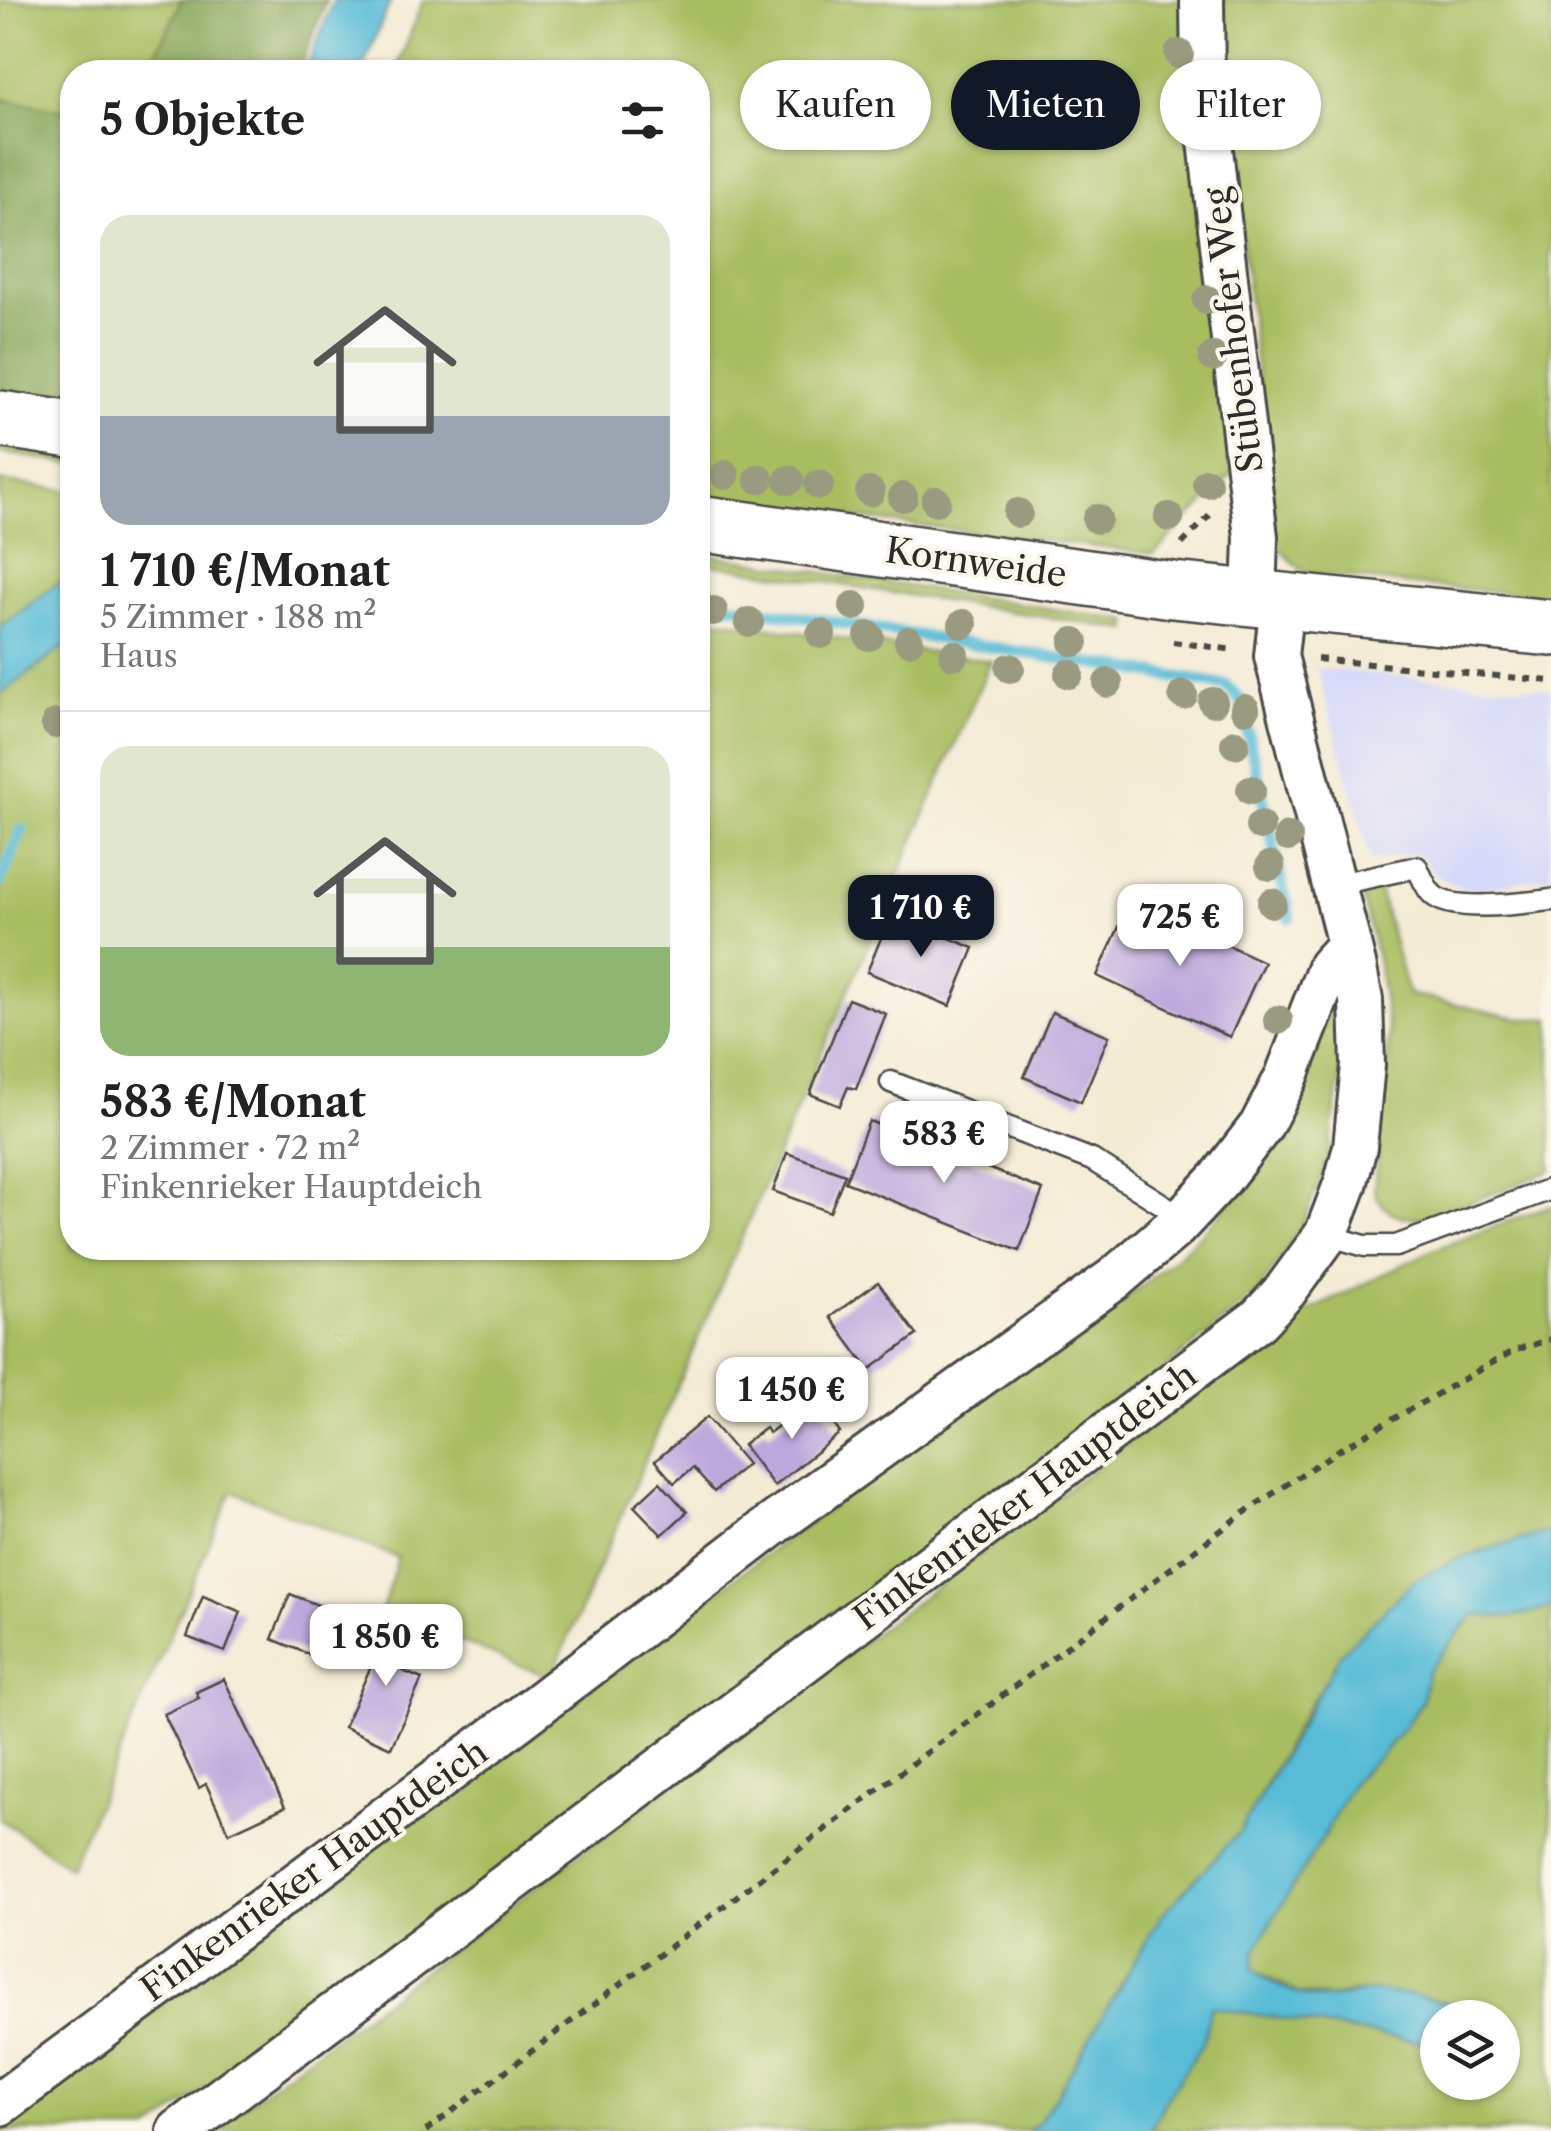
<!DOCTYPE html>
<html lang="de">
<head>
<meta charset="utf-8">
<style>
  :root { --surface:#fff; --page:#f6f6f6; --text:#222; --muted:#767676; --line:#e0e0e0; --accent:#111827 }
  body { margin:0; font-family:"Libre Caslon Text",serif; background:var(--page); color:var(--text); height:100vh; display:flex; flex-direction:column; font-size:38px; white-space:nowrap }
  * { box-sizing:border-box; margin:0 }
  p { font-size:32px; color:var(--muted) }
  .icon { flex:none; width:55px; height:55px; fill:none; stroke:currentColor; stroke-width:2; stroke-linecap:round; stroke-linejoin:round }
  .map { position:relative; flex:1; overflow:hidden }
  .drawer { position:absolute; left:60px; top:60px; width:650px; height:1200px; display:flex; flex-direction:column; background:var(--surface); border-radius:40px; box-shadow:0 2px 8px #0004 }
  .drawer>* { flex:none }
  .top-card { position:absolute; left:740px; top:60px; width:660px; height:90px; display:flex; gap:20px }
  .fabs { position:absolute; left:1420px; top:2000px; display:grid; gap:20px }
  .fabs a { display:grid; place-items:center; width:100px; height:100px; border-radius:50%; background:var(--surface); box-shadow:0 2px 8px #0004; font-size:50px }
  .price { position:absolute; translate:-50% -85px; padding:0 22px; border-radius:20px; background:#fff; color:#222; font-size:32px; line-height:65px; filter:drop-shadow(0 2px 5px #0008) }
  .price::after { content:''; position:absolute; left:50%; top:60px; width:30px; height:22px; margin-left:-15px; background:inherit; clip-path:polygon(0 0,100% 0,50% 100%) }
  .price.active { background:var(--accent); color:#fff }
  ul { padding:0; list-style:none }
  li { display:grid; align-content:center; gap:20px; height:530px; padding:0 40px }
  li+li { border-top:2px solid var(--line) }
  li span { display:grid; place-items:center; height:310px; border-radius:30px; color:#555 }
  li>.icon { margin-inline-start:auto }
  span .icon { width:180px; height:180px; fill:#fffc; stroke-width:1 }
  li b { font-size:42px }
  h2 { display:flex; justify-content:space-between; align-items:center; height:120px; padding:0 40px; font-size:42px }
  .pill { padding:0 35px; border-radius:45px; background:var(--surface); box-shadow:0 2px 8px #0004; font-size:35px; line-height:90px }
  .pill.active { background:var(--accent); color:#fff }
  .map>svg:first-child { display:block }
  .built { fill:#d5d8f9 }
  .green { fill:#a8bd61; stroke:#6a7446; stroke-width:2.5 }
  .forest { fill:#86a457; stroke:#586841; stroke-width:2.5 }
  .water { fill:#58bcd7; stroke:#427481; stroke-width:2.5 }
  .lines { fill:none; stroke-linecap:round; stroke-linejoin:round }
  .stream { stroke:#58bcd7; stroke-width:12 }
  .building { fill:#bda7dd }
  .lane-casing { stroke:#494844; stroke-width:25 }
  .street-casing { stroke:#494844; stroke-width:48 }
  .secondary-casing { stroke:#494844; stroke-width:60 }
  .path { stroke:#494844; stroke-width:6; stroke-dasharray:8 8; stroke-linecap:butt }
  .lane { stroke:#fff; stroke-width:20 }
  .street { stroke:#fff; stroke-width:42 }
  .secondary { stroke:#fff; stroke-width:55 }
  .tree { fill:#9a9a80 }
  .labels { text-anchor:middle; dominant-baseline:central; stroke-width:8; stroke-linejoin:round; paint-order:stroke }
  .street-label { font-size:35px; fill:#2b2b2b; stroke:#fbf7ec }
</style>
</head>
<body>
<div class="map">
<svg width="1551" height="2131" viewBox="0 0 1551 2131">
  <rect width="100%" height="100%" fill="#fbf7ec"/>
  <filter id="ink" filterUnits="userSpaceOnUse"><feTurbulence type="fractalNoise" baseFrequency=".01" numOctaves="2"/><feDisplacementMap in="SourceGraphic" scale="20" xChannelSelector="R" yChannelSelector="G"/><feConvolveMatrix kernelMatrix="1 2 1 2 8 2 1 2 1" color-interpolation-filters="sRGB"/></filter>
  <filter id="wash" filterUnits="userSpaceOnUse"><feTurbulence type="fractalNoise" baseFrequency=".0048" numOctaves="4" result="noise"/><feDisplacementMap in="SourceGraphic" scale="40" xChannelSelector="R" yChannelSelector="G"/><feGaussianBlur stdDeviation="2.25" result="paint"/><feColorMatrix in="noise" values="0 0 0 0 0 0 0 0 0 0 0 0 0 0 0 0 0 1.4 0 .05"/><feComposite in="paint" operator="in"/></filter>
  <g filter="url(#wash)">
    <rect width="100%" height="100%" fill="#f4ebd5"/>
    <path class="built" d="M1317,669L1551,689V876L1467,891L1434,874L1418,853L1371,861Z"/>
    <g class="green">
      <path d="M0,0H182L147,72H72V112L0,99Z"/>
      <path d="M423,0H1188L1236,470L1154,554L698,499V72H396Z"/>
      <path d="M1221,0H1551V596L1414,585L1304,572L1276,546L1224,77Z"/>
      <path d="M0,443L72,454V464L0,452Z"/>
      <path d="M0,481L72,491V573L0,627Z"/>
      <path d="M698,553L1129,621L1128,630L698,562Z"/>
      <path d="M698,617L991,661L551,1678L382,1610L398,1558L232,1491L70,1867L0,1819V695L72,641V1248H698Z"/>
      <path d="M1378,886L1408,994L1522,1019H1551V1171L1430,1218C1404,1220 1383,1216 1374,1189L1389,1035L1376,953L1361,891Z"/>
      <path d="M1331,1003L1338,1004L1340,1011L1341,1074L1328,1159L1303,1224L1257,1294L1134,1394L149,2131H0V2126L15,2112L978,1397C1069,1338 1161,1284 1232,1200C1248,1181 1266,1161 1278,1139C1299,1100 1315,1045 1331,1003Z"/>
      <path d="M1551,1205V1531L1459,1558L1312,1699L1241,1830L1161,1916L1059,2091L1039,2122L1028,2131H210L1292,1320L1431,1251Z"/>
      <path d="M1551,1608V2131H1150L1166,2099L1202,2043L1211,2007L1437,2045L1438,2082H1502V2018L1354,1992L1329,1998L1297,1993L1252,1969L1255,1952L1267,1929L1326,1832L1353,1781L1381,1755L1407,1723L1422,1702L1427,1672L1473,1615L1511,1617Z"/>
    </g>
    <g class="forest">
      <path d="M182,0H327L299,72H147Z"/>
      <path d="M0,99L72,112V407L0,395Z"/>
    </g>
    <g class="water">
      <path d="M334,0H391L361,72H305Z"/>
      <path d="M72,573V641L0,695V627Z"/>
      <path d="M1551,1531V1608L1511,1617L1473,1615L1427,1672L1422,1702L1407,1723L1381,1755L1353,1781L1326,1832L1267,1929L1255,1952L1253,1969C1272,1985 1305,2001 1332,1998C1350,1995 1366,1990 1386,1992C1421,1994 1458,2006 1493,2013L1490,2017L1438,2018L1437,2045L1211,2007L1203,2043L1166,2099L1150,2131H1028L1039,2122L1059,2091L1161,1916L1241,1830L1341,1653L1414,1581L1459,1558Z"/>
    </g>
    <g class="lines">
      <g class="stream">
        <path d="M698,600L1225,685L1240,699L1290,918"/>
        <path d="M0,882L22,830"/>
      </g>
    </g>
    <g id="blocks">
      <g class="building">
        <path d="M1131,900L1264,962L1230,1037L1097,976Z"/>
        <path d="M891,914L974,948L950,1006L867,972Z"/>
        <path d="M848,999L886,1014L856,1089L848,1087L840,1106L810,1094Z"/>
        <path d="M1052,1012L1109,1036L1081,1102L1024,1077Z"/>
        <path d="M869,1121L1043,1190L1019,1251L845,1182Z"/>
        <path d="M787,1153L845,1174L830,1212L773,1191Z"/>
        <path d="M878,1282L917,1335L869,1370L830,1317Z"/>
        <path d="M815,1398L840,1433L774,1486L743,1445L765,1428L769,1433Z"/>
        <path d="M707,1417L747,1464L714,1492L693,1468L674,1483L655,1461Z"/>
        <path d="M660,1482L687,1512L662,1535L634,1506Z"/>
        <path d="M290,1594L356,1620L337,1666L272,1639Z"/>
        <path d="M203,1596L241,1612L225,1652L187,1637Z"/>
        <path d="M391,1621L420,1634L403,1671L422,1679L391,1748L344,1727Z"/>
        <path d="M224,1679L285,1807L229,1833L206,1784L199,1788L164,1714L199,1698L196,1692Z"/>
      </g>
    </g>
  </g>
  <g filter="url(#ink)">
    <use href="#blocks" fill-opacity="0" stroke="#494844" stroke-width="2.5"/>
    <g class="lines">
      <defs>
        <g id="lane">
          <path d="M1334,885L1417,867C1421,875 1426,889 1433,895C1452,913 1525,903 1551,900"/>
          <path d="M891,1082L1092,1160L1184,1218"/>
          <path d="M1326,1235L1365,1246H1396L1551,1189"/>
        </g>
        <g id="street">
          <path d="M1202,0L1203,81L1256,537L1254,600"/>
          <path d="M0,2104L522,1717L775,1523L1114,1279L1175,1227L1220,1179L1261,1126L1286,1078L1329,967L1349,945"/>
          <path d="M179,2131L1258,1320L1285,1291L1326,1235L1345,1185L1355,1147L1363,1065L1361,1000L1354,964L1276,656L1282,603"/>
        </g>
        <g id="secondary">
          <path d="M0,419L72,430"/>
          <path d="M698,523L1173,590L1551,628"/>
        </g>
      </defs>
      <use href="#lane" class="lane-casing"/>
      <use href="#street" class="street-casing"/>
      <use href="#secondary" class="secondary-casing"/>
      <g class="path">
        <path d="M1182,544L1212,513"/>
        <path d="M1173,642L1235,650"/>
        <path d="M1317,659L1551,681"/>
        <path d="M426,2131L1248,1510L1342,1448L1513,1351L1551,1339"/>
      </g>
      <use href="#lane" class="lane"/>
      <use href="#street" class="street"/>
      <use href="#secondary" class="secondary"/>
    </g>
    <g class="tree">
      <circle cx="1179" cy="54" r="15"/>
      <circle cx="1207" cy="300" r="15"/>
      <circle cx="1213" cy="357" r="15"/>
      <circle cx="725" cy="475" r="15"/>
      <circle cx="759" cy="479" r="15"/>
      <circle cx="789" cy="480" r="15"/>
      <circle cx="1207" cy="483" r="15"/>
      <circle cx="819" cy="485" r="15"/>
      <circle cx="870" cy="492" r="15"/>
      <circle cx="903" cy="497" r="15"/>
      <circle cx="936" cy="501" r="15"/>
      <circle cx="1018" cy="513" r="15"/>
      <circle cx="1169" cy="517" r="15"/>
      <circle cx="1097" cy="519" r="15"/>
      <circle cx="854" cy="606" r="15"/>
      <circle cx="713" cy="611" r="15"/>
      <circle cx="749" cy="622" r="15"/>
      <circle cx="963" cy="624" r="15"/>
      <circle cx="821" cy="634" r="15"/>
      <circle cx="869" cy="636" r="15"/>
      <circle cx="909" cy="641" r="15"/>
      <circle cx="1074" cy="642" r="15"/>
      <circle cx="954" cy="655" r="15"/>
      <circle cx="1010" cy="668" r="15"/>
      <circle cx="1069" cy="674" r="15"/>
      <circle cx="1108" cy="683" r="15"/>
      <circle cx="1183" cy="695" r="15"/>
      <circle cx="1213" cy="702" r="15"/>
      <circle cx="1245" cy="709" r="15"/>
      <circle cx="56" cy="724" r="15"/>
      <circle cx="1235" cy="744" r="15"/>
      <circle cx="1251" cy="790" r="15"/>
      <circle cx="1260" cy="826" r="15"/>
      <circle cx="1288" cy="837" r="15"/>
      <circle cx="1270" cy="866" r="15"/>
      <circle cx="1272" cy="903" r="15"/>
      <circle cx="1278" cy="1020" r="15"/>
    </g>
  </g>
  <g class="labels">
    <g class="street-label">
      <text transform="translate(1233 330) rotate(-97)">Stübenhofer Weg</text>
      <text transform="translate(976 562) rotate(8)">Kornweide</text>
      <text transform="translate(1025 1496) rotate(-37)">Finkenrieker Hauptdeich</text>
      <text transform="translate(314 1870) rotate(-36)">Finkenrieker Hauptdeich</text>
    </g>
  </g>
</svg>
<div class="fabs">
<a><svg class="icon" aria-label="layers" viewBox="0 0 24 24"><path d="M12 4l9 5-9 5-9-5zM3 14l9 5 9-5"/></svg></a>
</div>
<b class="price active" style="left:921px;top:960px">1 710 €</b>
<b class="price" style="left:1180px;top:969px">725 €</b>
<b class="price" style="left:944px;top:1186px">583 €</b>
<b class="price" style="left:792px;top:1442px">1 450 €</b>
<b class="price" style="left:386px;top:1689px">1 850 €</b>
<div class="top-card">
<a class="pill">Kaufen</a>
<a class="pill active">Mieten</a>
<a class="pill">Filter</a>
</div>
<section class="drawer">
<h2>5 Objekte<svg class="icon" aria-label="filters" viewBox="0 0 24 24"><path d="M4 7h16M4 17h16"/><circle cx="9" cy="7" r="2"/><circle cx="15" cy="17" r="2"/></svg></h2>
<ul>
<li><span style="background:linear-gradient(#dfe7d0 65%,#9aa5b1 0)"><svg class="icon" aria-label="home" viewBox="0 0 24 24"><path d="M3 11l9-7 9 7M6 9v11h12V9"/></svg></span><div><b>1 710 €/Monat</b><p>5 Zimmer · 188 m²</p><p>Haus</p></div></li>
<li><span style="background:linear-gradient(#dfe7d0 65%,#8fb573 0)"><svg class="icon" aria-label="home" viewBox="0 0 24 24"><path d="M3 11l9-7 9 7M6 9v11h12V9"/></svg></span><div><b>583 €/Monat</b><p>2 Zimmer · 72 m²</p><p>Finkenrieker Hauptdeich</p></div></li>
</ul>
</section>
</div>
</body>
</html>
